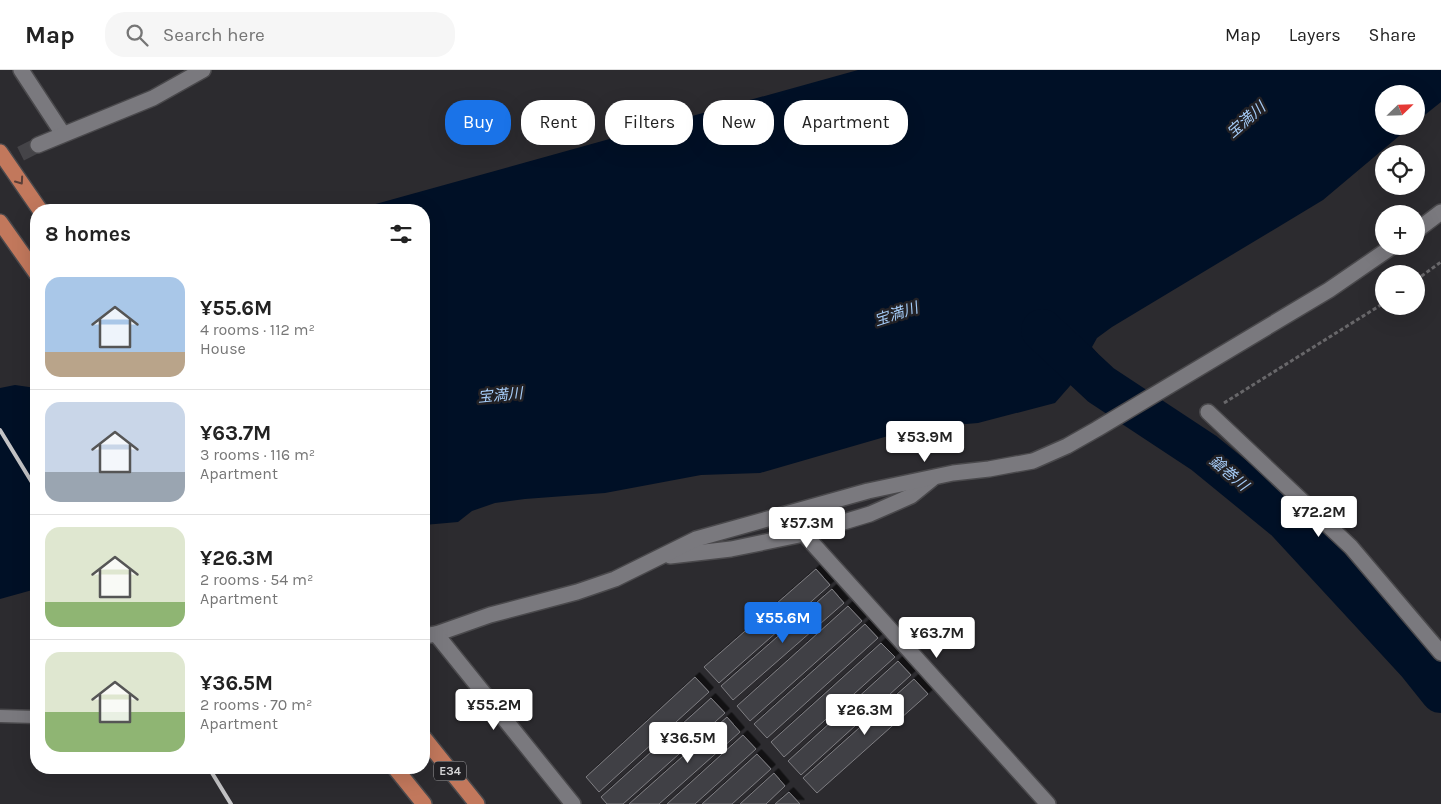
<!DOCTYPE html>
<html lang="en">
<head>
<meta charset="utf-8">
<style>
  :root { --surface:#fff; --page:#f6f6f6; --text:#222; --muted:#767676; --line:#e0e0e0; --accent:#1a73e8 }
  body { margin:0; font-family:Karla,"Noto Sans JP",sans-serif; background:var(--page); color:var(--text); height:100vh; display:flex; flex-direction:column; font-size:19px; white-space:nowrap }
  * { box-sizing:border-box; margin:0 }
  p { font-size:16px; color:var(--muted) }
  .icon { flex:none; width:28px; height:28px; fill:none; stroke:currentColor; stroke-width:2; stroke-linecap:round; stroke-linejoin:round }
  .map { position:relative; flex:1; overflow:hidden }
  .drawer { position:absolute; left:30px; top:134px; width:400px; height:570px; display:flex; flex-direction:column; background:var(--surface); border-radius:20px; box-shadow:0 5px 20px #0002 }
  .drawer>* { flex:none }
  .banner { position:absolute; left:445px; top:30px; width:475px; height:45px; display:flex; gap:10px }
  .needle { width:32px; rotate:67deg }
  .fabs { position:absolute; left:1375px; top:15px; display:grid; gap:10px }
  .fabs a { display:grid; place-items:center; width:50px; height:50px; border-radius:50%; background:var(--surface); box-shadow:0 5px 20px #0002; font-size:25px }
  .price { position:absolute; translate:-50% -42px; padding:0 11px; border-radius:5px; background:#fff; color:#222; font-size:16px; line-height:32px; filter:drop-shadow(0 1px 2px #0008) }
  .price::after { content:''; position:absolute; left:50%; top:30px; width:15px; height:11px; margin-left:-8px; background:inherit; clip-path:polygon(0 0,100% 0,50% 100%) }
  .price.on { background:var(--accent); color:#fff }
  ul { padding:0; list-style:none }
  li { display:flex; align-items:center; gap:15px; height:125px; padding:0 15px }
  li+li { border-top:1px solid var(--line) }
  li span { display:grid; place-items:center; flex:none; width:140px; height:100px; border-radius:15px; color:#555 }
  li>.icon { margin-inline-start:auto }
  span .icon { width:60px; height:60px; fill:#fffc; stroke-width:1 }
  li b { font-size:21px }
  h2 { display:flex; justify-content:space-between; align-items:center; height:60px; padding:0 15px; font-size:21px }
  .chip { padding:0 18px; border-radius:20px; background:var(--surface); box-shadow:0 5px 20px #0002; font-size:18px; line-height:45px }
  .chip.on { background:var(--accent); color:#fff }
  header { display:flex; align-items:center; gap:30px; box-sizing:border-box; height:70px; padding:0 25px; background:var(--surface); border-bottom:1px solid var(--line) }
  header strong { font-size:24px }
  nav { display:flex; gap:28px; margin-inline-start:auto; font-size:18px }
  .search { width:350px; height:45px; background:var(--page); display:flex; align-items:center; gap:12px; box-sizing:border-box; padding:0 18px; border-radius:20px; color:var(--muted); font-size:19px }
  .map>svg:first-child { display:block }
  .water { fill:#001026 }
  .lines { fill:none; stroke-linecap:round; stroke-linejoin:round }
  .river { stroke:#001026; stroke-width:42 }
  .building { fill:#404044; stroke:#7f7e83; filter:url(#shadow) }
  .street-tunnel { stroke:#454448; stroke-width:15; stroke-dasharray:15 8; stroke-linecap:butt }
  .lane-casing { stroke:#4a494c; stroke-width:15 }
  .street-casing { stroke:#4a494c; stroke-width:18 }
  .highway-casing { stroke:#4a494c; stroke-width:18 }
  .path { stroke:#68676a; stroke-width:3; stroke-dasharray:4 2.5; stroke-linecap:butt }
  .lane { stroke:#7a797e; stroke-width:12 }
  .street { stroke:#7a797e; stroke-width:15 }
  .highway { stroke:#c2785c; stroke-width:15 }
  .rail { stroke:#c3c3c5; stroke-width:4 }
  .oneway { stroke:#5a3f38 }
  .labels { text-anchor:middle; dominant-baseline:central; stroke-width:5; stroke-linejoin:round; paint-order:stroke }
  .shield { fill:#222125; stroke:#9f9ea1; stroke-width:1 }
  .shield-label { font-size:12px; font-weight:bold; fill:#d4d4d6 }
  .water-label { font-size:15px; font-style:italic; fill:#a5cbf6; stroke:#222125 }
</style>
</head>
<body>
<header>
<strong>Map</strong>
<div class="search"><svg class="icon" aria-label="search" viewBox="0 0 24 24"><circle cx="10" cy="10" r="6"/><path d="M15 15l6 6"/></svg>Search here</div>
<nav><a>Map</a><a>Layers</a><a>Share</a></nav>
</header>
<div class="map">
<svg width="1441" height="734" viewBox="0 0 1441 734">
  <defs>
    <filter id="shadow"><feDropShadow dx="4.5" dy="-4.5" stdDeviation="0" flood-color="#0009"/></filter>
  </defs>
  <rect width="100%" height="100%" fill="#2c2b2f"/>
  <g class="water">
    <path d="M858,0H1441V32L1416,52V24H1384V56H1411L1323,130L1112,257L1097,268L1092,277L1098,284L1055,333L978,353L930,357L895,364L760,403L701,405L605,423L525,429L495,433L472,441L458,452L424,455V140H354Z"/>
    <path d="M15,315L36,318V519L0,529V318Z"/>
  </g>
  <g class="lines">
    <path class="river" d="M1042,260L1101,315L1204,383L1286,450L1417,592L1441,622"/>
  </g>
  <g class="building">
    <path d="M816,499L830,515L719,613L704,597Z"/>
    <path d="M832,519L844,533L733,630L721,616Z"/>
    <path d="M848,536L862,551L750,651L737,636Z"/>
    <path d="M865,554L878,568L767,668L754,654Z"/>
    <path d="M881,573L895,587L784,687L771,672Z"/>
    <path d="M898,591L911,605L801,705L788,691Z"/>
    <path d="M695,607L709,622L599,722L586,707Z"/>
    <path d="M914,609L928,624L817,723L803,708Z"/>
    <path d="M711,628L725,643L623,734H607L601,727Z"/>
    <path d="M727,647L740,662L659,734H629Z"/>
    <path d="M743,665L756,679L695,734H667Z"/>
    <path d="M757,684L771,699L732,734H702Z"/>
    <path d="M774,703L785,716L766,734H740Z"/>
    <path d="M789,722L800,734H775Z"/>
  </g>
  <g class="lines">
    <path class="street-tunnel" d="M0,94L38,75"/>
    <defs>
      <path id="lane" d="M0,646L36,647"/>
      <g id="street">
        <path d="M21,0L63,64"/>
        <path d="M38,75L153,28L203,0"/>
        <path d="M1416,161L1441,142"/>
        <path d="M1208,342L1351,477L1441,583"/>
        <path d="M804,464L1048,734"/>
        <path d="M670,486L731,479L804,464L870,444L911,426L932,409"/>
        <path d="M436,564L490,545L577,522L615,509L696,469L868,421L953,403L989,399L1033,391L1067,376L1097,359L1329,220L1393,176"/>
        <path d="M424,566L436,564L573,734"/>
      </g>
      <g id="highway">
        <path d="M0,82L40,140"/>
        <path d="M0,152L36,203"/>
        <path d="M424,668L477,734"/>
        <path d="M395,698L424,734"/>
      </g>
    </defs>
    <use href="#lane" class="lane-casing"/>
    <use href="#street" class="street-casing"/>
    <use href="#highway" class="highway-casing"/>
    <g class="path">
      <path d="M1416,210L1441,192"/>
      <path d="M1224,333L1384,233"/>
    </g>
    <use href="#lane" class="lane"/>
    <use href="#street" class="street"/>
    <use href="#highway" class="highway"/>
    <g class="rail">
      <path d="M0,360L36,419"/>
      <path d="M209,698L231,734"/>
    </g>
  </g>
  <defs><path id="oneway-chevron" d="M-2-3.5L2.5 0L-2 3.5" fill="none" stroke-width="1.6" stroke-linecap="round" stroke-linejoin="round" transform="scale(1.25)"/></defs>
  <use class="oneway" href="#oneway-chevron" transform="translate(20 111) rotate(55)"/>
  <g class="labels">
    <rect class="shield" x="434" y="691.5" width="32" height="19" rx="4"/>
    <g class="shield-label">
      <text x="450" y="701">E34</text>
    </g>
    <g class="water-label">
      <text transform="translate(1246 50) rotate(-41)">宝満川</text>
      <text transform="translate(896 244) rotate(-18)">宝満川</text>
      <text transform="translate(500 325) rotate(-5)">宝満川</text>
      <text transform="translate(1229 403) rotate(40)">鎗巻川</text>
    </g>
  </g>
</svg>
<div class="fabs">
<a><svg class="needle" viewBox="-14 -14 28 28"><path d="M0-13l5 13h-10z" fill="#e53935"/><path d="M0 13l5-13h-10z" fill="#767676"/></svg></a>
<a><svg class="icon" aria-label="locate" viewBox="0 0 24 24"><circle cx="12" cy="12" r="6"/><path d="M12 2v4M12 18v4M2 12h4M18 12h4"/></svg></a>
<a>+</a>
<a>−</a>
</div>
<b class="price" style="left:925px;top:393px">¥53.9M</b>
<b class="price" style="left:1319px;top:468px">¥72.2M</b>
<b class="price" style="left:807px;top:479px">¥57.3M</b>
<b class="price on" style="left:783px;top:574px">¥55.6M</b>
<b class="price" style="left:937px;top:589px">¥63.7M</b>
<b class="price" style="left:494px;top:661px">¥55.2M</b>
<b class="price" style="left:865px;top:666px">¥26.3M</b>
<b class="price" style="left:688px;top:694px">¥36.5M</b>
<div class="banner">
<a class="chip on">Buy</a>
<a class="chip">Rent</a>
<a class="chip">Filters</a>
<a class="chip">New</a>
<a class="chip">Apartment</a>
</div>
<section class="drawer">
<h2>8 homes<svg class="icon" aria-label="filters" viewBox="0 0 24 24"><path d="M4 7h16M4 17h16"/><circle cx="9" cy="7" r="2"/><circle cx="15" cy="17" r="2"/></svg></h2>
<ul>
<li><span style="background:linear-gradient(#a9c7e8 75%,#b9a48a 0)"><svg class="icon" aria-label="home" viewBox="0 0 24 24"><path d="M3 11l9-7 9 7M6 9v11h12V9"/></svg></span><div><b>¥55.6M</b><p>4 rooms · 112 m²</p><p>House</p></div></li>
<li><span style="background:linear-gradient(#c9d6e8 70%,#9aa5b1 0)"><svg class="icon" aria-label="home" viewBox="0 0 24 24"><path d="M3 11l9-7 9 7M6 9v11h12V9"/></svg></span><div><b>¥63.7M</b><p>3 rooms · 116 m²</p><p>Apartment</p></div></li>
<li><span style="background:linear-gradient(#dfe7d0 75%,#8fb573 0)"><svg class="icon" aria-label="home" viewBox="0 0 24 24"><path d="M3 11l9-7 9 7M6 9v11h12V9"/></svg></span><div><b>¥26.3M</b><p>2 rooms · 54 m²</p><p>Apartment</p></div></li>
<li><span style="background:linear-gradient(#dfe7d0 60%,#8fb573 0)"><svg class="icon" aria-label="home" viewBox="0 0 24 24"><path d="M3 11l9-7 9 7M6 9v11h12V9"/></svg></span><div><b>¥36.5M</b><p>2 rooms · 70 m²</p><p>Apartment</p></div></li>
</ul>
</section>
</div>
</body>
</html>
